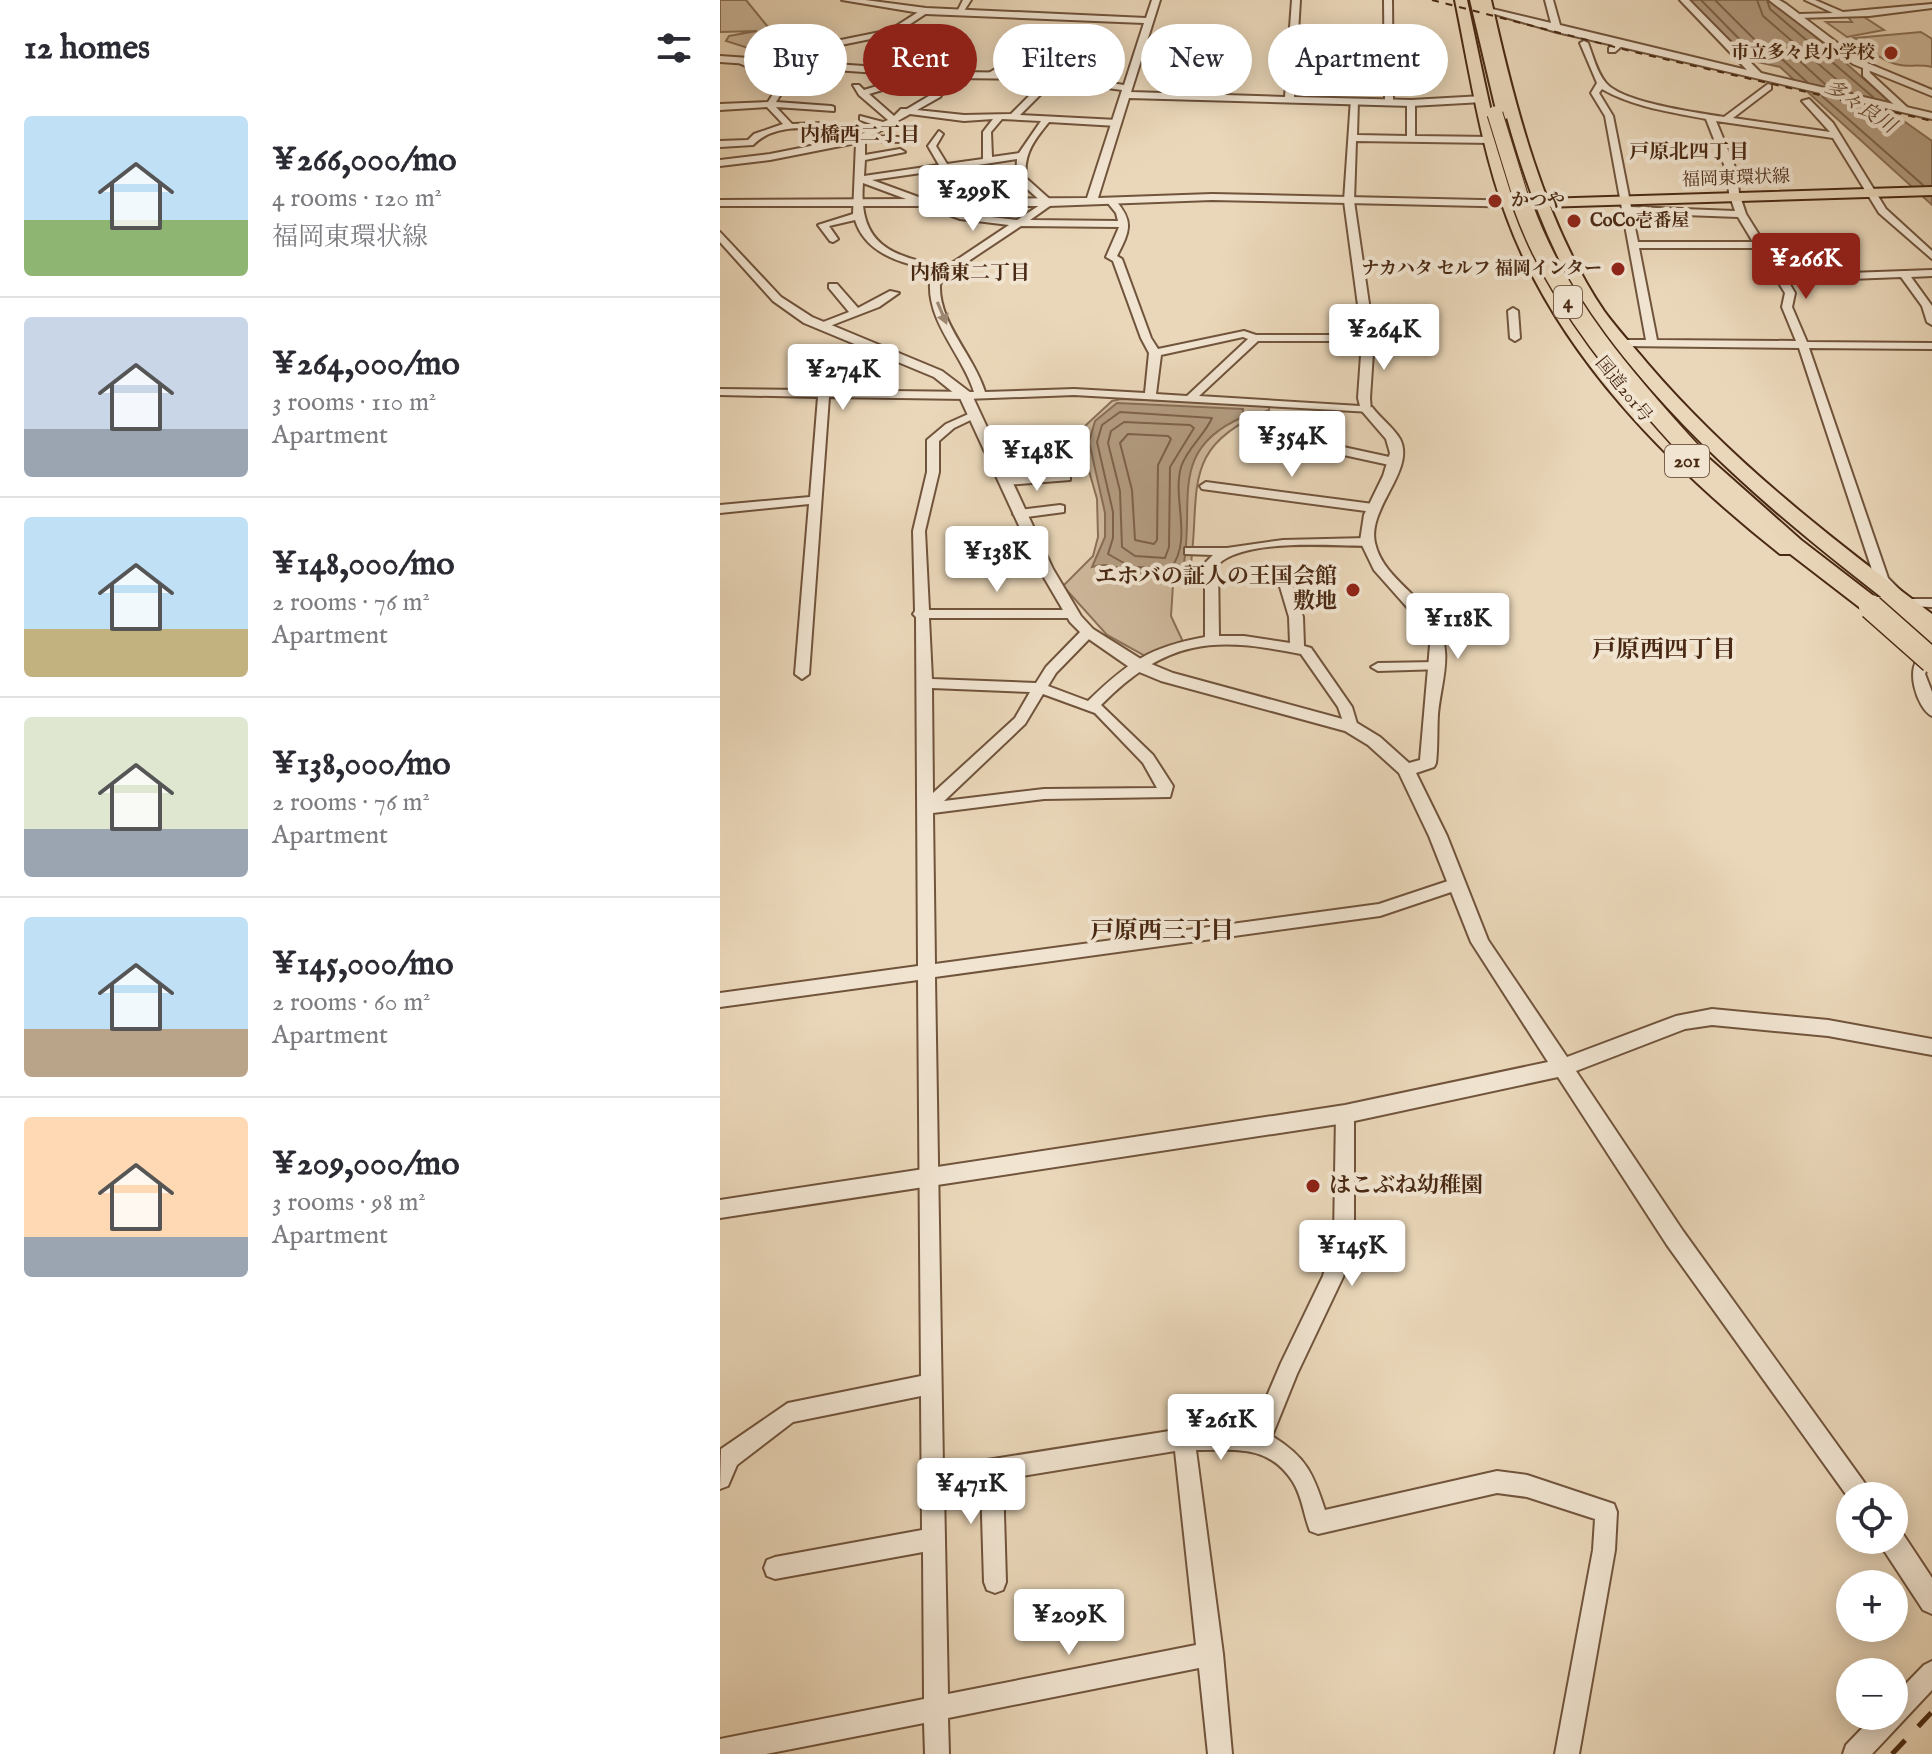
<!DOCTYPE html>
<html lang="en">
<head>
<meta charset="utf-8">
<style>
  :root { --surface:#fff; --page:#f7f7f7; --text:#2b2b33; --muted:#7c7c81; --line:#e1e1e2; --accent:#8f2418 }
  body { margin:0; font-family:"IM FELL English","Noto Serif JP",serif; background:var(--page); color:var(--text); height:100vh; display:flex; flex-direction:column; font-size:30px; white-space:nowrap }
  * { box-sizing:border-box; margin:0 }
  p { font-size:26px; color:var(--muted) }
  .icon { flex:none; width:44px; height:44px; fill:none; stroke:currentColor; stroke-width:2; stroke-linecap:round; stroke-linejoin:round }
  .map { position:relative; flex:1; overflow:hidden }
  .panel { display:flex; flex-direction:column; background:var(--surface); width:720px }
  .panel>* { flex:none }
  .hud { position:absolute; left:24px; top:24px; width:760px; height:72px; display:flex; gap:16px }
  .buttons { position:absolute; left:1116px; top:1482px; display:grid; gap:16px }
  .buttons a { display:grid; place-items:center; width:72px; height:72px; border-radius:50%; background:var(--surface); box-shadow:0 4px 20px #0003; font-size:40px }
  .price { position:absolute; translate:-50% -68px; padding:0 18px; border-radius:8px; background:#fff; color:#222; font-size:26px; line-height:52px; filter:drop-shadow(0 2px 4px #0008) }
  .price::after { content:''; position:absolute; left:50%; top:48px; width:24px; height:18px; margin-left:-12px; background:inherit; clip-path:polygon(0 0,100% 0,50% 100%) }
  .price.on { background:var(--accent); color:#fff }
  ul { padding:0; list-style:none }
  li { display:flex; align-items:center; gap:24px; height:200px; padding:0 24px }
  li+li { border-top:2px solid var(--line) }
  li span { display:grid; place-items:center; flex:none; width:224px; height:160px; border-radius:8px; color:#555 }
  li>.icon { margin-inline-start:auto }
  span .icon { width:96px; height:96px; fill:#fffc; stroke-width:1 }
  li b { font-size:34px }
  h2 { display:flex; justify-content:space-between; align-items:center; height:96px; padding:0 24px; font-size:34px }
  .pill { padding:0 28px; border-radius:36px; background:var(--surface); box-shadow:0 4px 20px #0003; font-size:28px; line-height:72px }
  .pill.on { background:var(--accent); color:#fff }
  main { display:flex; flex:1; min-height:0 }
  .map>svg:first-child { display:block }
  .green { fill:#cfb99d; stroke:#8c7158; stroke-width:2 }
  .water { fill:#b39c81; stroke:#896e55; stroke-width:2 }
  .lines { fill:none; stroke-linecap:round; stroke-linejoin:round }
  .shore { stroke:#7e624a; stroke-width:2 }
  .minor-casing { stroke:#71543c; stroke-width:4 }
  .tertiary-casing { stroke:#71543c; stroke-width:4 }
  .primary-casing { stroke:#492913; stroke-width:4 }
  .trunk-casing { stroke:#492913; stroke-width:4 }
  .motorway-casing { stroke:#492913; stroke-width:4 }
  .minor { fill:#f1e5d2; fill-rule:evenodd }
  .tertiary { fill:#f1e5d2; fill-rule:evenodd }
  .primary { fill:#ead7b9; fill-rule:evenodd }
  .trunk { fill:#ead7b9; fill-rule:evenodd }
  .motorway { fill:#ead7b9; fill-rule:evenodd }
  .rail-far1 { stroke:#492913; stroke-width:2; stroke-dasharray:7 7; stroke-linecap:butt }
  .rail { stroke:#492913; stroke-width:5; stroke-dasharray:19 19; stroke-linecap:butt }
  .motorway-bridge-far2-casing { stroke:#492913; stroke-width:17; stroke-linecap:butt }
  .motorway-bridge-far1-casing { stroke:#492913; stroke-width:22; stroke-linecap:butt }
  .motorway-bridge-casing { stroke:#492913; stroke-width:27; stroke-linecap:butt }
  .motorway-bridge-far2 { stroke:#ead7b9; stroke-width:15 }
  .motorway-bridge-far1 { stroke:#ead7b9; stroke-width:19 }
  .motorway-bridge { stroke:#ead7b9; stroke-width:24 }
  .oneway { fill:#9d8772 }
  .poi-dot { fill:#8f2418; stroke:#f1e5d2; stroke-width:3 }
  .labels { text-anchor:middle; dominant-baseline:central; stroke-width:8; stroke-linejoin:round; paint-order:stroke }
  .far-poi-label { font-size:18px; font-weight:bold; fill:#492913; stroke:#f1e5d2; text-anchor:end }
  .far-street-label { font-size:18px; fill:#492913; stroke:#f1e5d2 }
  .far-water-label { font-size:20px; font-style:italic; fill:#64462e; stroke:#f1e5d2 }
  .far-neighbourhood-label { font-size:20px; font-weight:bold; fill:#492913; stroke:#f1e5d2 }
  .shield { fill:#f1e5d2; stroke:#7b614c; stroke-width:2 }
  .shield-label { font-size:20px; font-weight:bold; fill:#492913 }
  .poi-label { font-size:22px; font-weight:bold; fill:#492913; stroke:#f1e5d2; text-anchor:end }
  .neighbourhood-label { font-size:24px; font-weight:bold; fill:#492913; stroke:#f1e5d2 }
</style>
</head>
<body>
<main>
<section class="panel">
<h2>12 homes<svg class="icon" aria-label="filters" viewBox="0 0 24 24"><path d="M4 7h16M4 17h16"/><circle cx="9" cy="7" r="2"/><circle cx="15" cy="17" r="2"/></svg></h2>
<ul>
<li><span style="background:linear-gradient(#bfe0f5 65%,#8fb573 0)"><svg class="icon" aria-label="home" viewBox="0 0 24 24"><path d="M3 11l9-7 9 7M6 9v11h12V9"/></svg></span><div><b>¥266,000/mo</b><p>4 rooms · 120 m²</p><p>福岡東環状線</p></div></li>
<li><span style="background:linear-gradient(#c9d6e8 70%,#9aa5b1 0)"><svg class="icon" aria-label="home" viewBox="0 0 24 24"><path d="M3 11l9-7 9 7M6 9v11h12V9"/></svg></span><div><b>¥264,000/mo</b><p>3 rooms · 110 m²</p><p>Apartment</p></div></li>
<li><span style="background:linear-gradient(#bfe0f5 70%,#c2b280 0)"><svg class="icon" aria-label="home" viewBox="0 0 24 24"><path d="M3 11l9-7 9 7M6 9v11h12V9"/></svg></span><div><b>¥148,000/mo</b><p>2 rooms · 76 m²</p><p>Apartment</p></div></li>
<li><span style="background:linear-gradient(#dfe7d0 70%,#9aa5b1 0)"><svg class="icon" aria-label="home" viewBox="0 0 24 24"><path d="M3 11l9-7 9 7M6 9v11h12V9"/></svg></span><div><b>¥138,000/mo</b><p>2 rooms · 76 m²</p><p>Apartment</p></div></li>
<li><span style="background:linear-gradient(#bfe0f5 70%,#b9a48a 0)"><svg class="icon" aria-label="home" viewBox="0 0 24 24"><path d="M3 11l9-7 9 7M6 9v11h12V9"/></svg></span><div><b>¥145,000/mo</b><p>2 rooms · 60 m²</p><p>Apartment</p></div></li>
<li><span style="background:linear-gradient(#ffd9b3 75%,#9aa5b1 0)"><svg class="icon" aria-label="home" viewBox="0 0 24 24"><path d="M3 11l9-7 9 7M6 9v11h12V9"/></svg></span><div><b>¥209,000/mo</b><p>3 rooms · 98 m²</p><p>Apartment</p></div></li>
</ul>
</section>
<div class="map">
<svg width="1212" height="1754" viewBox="0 0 1212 1754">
  <rect width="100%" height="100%" fill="#ead7b9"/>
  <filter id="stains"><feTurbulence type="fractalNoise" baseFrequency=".0025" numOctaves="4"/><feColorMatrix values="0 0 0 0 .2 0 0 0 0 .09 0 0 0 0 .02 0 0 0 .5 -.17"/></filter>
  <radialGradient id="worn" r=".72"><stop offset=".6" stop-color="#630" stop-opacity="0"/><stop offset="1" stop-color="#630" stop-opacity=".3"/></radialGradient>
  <g class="green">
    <path d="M0,0H26L48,27L39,40L28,48L6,41L9,36L37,31L0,32Z"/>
    <path d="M1128,17H1144L1164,30L1127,37L1106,22H1132Z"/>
    <path d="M1201,32L1212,39V67C1199,64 1188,67 1180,65C1163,62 1148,49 1134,38Z"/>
    <path d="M401,399L550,405L549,410C457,447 482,491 470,571L461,582L453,585L451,616L464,644L425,656L387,635L343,586L373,556L378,537L377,499L363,450L365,426L392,401Z"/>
  </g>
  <g class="water">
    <path d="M970,0H1050L1063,8L1169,101L1171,112L1212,141V205L1060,67L1029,60Z"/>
    <path d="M397,403L523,409V417C446,450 476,503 463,569L454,576L421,573L407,576C398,564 386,563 372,567L385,537V513L369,442L375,421Z"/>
  </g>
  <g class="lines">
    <g class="shore">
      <path d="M981,0L1032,52L1063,60L1087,82"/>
      <path d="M995,0L1038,43L1070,52L1107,86"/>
      <path d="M1037,0L1043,16L1131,92"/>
      <path d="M1047,0L1050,9L1153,97"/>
      <path d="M1102,96L1203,185"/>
      <path d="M400,412L492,418C484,436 467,448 461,467C452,499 473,539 451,568L411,567L388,554L393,538V512L377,442L382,425Z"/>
      <path d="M404,422L470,425L474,428L450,467L449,547L445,558L415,556L402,547L400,491L388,443L391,431Z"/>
      <path d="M408,434L448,436L451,439L438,465L437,540L434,544L415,540L412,490L400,443Z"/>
    </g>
    <defs>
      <g id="minor">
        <path d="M243,0H251L242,14H236Z"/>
        <path d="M664,0H672L673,101L669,104L665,101Z"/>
        <path d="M1085,0H1095L1123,12L1212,4V8L1149,16L1077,18L1080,14L1113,13Z"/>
        <path d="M203,9L210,11L175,34L116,46L97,55L81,69L60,76L66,86L56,102L111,106L114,107V111L56,107L72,124L103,123L140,135L157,126L140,120V116L163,122L168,120L139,95L133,85H139L144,90L183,78L190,70H196L189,82L149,94L174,116L181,109H187L214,93L231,73L235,75L220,97L197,110L244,115L291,114L330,75H336V79L300,115L397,120L401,123L397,126L329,122C315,139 303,154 306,178L334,203L310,220L398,221L396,213L387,202L395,200C415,222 409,232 397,256L402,259L431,338L438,349L524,331L536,335H642L624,201L631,99L638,101L637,135L687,136V103L691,100L695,103V136L772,137L776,140L772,143L636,141L634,201L654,338L650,398L651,412L354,395L246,399L109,397L89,674L82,679L75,674L89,504L0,513V505L90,497L98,397L0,395V389L254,392C243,356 208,323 210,284L220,271C187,265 146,256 135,220L109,226L118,239L113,242L110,241L98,225L133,214L136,143L50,160L0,166V160L50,154L131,138C101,128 58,120 33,145L0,147V141L28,140L34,134L63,124L47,107L0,110V104L48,102L58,86L55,80L17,62V58H23L54,73L75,65L91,51L111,42L170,30ZM190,114L244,121L273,119L263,132V159L227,164L216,146L223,134L219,131L208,146L219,165L144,176L145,160L185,152L180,149L145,155V141L181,142V138L178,137L151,136ZM282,119L321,121L299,153L272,157L271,132ZM297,159L296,179L323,203L297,220L245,214L152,180L222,170L252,185L257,182L255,180L232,169ZM143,183L240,219L289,225L226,267C172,256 138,246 143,183ZM301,226L399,227L386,257L393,261L421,338L429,353L425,393L354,389L265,392C254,355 218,323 220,284L232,272ZM523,337L528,339L467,396L436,394L441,355ZM538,341H642L638,398L640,406L479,396Z"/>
        <path d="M352,36L355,40L304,53L299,62L271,78L264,76L293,58L298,49Z"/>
        <path d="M864,41L868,43C873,56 877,73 886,83C903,103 979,113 1004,117L1048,84L1051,85V89L1013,118L1110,132L1082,101L1089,99L1113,123L1166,209L1212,251V259L1159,213L1113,138L996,121L1017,172L1019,193L1026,214L1061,270L1130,273L1212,270V276L1191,277L1212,306V325L1207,322L1202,306L1181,277L1130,279L1065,276L1075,293L1072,307L1087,342L1212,343V349L1089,348L1168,578L1182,592L1180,595H1170L1155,579L1079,348L902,346L897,343L902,340H926L885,116L871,93L877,83L860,43ZM882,89C913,107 951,112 986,119L1007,172L1009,193L1015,211L911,207L893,116L879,93ZM912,213L1018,217L1033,242H918ZM919,248H1037L1065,293L1062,307L1076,341L937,340Z"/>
        <path d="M897,42L904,44L895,52H889V48Z"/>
        <path d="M1143,65H1149L1150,73L1188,108V112H1182L1143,76Z"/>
        <path d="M109,284H117L138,308L170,291L179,293L159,307L102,329L98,328V324L129,312L109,288Z"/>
        <path d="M793,308L798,311L800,338L795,341L790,338L788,311Z"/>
        <path d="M253,412L257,413V417L234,428L219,441V472L205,531L209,610H352L359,614L352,618H209L212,679L316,683L326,667L363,629L368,628L375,632L373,635L336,673L328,686L368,701C408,662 430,647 485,637V563L493,555L465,554V548H507L563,540L647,538L653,542L647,546C609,546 527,538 498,564L499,636H524L570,643L569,617L558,580L565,576L570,577L583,617L584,646L591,648L632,707L638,727L636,730H626L618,707L581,654C492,636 447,639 381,705L433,755L453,786L450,797L324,799L213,813L215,964L659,904L737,878L745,884L743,888L660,916L215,977L223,1467L462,1429H533L561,1363L603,1276L614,1236L616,1114L619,1109L625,1106L631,1109L634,1114V1236L623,1277L577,1374L552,1436C586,1457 593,1473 605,1510L777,1471L807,1475L894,1504L897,1512L895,1550L859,1754H835L873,1550L875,1519L807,1497L777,1493L598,1534L590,1531C584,1516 582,1496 573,1482C549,1444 515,1450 476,1450L503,1654L512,1754H488L479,1668L228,1718L229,1754H205L204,1723L46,1754H0V1739L204,1699L203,1552L55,1579L47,1576L44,1568L47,1560L55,1557L202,1530L201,1396L73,1422L17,1465L8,1486L0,1489L1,1449L68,1403L201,1376L198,980L0,1007V993L198,966L196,617L193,614L195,611L193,531L207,472V440L226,424ZM212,688L310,692L295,718L213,793ZM323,694L375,713L423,763L437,788L324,789L224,801L305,724ZM455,1451L476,1645L228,1694L224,1489L261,1483L264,1582L267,1590L275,1593L283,1590L286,1582L283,1479Z"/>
        <path d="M334,439L338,440V446L270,454L264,450L270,446Z"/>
        <path d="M591,440L674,458L680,462L674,466L587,447V441Z"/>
        <path d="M346,473L350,474V480L285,485L279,481L285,477Z"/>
        <path d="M486,482L653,504L659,508L653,512L482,489L480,486Z"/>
        <path d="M340,505L344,506V512L299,518L293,514L299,510Z"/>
        <path d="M1189,599H1212V607L1184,606V600Z"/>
        <path d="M1203,655L1210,659L1205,674L1212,692V716C1197,709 1183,664 1203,655Z"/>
        <path d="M717,662L722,663L724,666L722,669L658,671L651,667L658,663Z"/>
        <path d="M1212,1661V1690L1152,1754H1123L1126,1745L1154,1716H1174V1696L1204,1665Z"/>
      </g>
      <g id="tertiary">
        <path d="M122,0H145L206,8L426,18L432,0H440L411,92L565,97L572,0H580L574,97L691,100L763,96L768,99L763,102L691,106L409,98L378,198L492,194L805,201L810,204L805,207L492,200L329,206H0V200L367,198L402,90L323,79L231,78L0,62V56L231,72L323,73L404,85L424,23L206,14Z"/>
        <path d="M825,0H833L840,25L1027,70L960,0H969L1041,73L1212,113V119L837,32L764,11L768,8L831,23Z"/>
        <path d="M1049,0H1059L1066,4L1140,60L1212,90V96L1133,64Z"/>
        <path d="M0,232L61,297L92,317L222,371L251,393L333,569L361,616L373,629L424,661L453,673L637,723L660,737L689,763L700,760L710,645L701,623L654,570L640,541L644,515L663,476L670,453L666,439L641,410L652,407C660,418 673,427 680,439C696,470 647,508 655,543C662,575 697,593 714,619C735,650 721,681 718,714C717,730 718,747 716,763L714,767L696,773L727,836L768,940L847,1057L956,1016L992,1009L1108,1020L1212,1039V1055L1108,1036L992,1025L965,1029L856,1071L963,1231L1154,1496H1130V1500L947,1245L838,1077L625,1123L0,1218V1200L625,1105L828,1062L751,942L709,836L679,773L648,745L625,731L441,681L412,669L363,635L350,622L319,569L240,398L214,377L84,323L53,301L0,242Z"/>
        <path d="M1174,1528L1181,1531L1212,1578V1614L1203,1610L1163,1549L1159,1540H1174Z"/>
      </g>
      <path id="primary" d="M1212,187V195L822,207L815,203L822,199Z"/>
      <g id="trunk">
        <path d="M735,0H747C763,73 776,148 802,218C853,351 965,459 1074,546L1077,550L1074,554H1060C949,466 837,354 787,218C761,149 750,73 735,0Z"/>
        <path d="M759,0H771C794,103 824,223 884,311C897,329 913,346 927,363C1010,460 1110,538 1212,614V632L1204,630C1101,551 999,471 915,371C898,351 879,331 866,309C809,215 781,106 759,0Z"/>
      </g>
      <g id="motorway">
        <path d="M750,0H764L793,114L790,117L785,119L777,114Z"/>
        <path d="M977,452L984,454L1081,540L1155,597H1170L1212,627V647L1204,644L1181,627H1165L1065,550L970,462L967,458Z"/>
      </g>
    </defs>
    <use href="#minor" class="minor-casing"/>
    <use href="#tertiary" class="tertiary-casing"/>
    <use href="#primary" class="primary-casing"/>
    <use href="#trunk" class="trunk-casing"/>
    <use href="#motorway" class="motorway-casing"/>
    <use href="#minor" class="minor"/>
    <use href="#tertiary" class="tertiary"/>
    <use href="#primary" class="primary"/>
    <use href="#trunk" class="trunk"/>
    <use href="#motorway" class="motorway"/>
    <path class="rail-far1" d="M712,0L914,52L1212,121"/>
    <path class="rail" d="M1172,1754L1212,1712"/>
    <defs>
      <path id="motorway-bridge-far2" d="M775,114L804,208"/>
      <path id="motorway-bridge-far1" d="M803,206C838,304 908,383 977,458"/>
      <path id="motorway-bridge" d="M1151,607L1212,661"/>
    </defs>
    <use href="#motorway-bridge-far2" class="motorway-bridge-far2-casing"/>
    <use href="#motorway-bridge-far1" class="motorway-bridge-far1-casing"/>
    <use href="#motorway-bridge" class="motorway-bridge-casing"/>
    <use href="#motorway-bridge-far2" class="motorway-bridge-far2"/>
    <use href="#motorway-bridge-far1" class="motorway-bridge-far1"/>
    <use href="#motorway-bridge" class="motorway-bridge"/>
  </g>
  <defs><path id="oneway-solid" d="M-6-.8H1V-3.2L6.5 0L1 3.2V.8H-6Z" transform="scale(2)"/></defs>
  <use class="oneway" href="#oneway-solid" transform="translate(222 313) rotate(67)"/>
  <g class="poi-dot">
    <circle cx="1171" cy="53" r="8"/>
    <circle cx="775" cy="201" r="8"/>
    <circle cx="854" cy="221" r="8"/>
    <circle cx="898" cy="269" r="8"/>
    <circle cx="633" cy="590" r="8"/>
    <circle cx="593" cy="1186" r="8"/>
  </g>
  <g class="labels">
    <g class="far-poi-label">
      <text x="1155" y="53">市立多々良小学校</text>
      <text x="791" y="201" text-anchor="start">かつや</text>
      <text x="870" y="221" text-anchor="start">CoCo壱番屋</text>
      <text x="882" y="269">ナカハタ セルフ 福岡インター</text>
    </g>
    <g class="far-street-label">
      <text transform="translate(1016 179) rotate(-2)">福岡東環状線</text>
      <text transform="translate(903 390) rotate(51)">国道201号</text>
    </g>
    <g class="far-water-label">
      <text transform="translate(1140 107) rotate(33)">多々良川</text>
    </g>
    <g class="far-neighbourhood-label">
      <text x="140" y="135">内橋西二丁目</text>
      <text x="969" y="152">戸原北四丁目</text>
      <text x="250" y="273">内橋東二丁目</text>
    </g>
    <g class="shield">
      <rect x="834" y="286" width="28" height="32" rx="6"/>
      <rect x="945" y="445" width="44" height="32" rx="6"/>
    </g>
    <g class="shield-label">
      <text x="848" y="302">4</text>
      <text x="967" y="461">201</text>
    </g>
    <g class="poi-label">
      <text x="617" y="577">エホバの証人の王国会館<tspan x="617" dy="25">敷地</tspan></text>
      <text x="609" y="1186" text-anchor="start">はこぶね幼稚園</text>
    </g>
    <g class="neighbourhood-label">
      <text x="944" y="650">戸原西四丁目</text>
      <text x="442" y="931">戸原西三丁目</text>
    </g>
  </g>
  <rect width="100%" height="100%" filter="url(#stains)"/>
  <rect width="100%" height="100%" fill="url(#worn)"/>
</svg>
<div class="buttons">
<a><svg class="icon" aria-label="locate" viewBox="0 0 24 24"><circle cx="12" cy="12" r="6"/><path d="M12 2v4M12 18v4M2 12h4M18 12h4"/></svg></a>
<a>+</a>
<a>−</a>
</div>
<b class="price" style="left:253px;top:233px">¥299K</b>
<b class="price on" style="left:1086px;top:301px">¥266K</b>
<b class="price" style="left:664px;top:372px">¥264K</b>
<b class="price" style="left:123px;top:412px">¥274K</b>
<b class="price" style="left:572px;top:479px">¥354K</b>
<b class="price" style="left:317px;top:493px">¥148K</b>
<b class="price" style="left:277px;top:594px">¥138K</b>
<b class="price" style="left:738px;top:661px">¥118K</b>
<b class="price" style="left:632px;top:1288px">¥145K</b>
<b class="price" style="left:501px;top:1462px">¥261K</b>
<b class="price" style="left:251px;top:1526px">¥471K</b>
<b class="price" style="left:349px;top:1657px">¥209K</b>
<div class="hud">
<a class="pill">Buy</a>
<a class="pill on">Rent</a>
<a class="pill">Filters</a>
<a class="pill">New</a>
<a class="pill">Apartment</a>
</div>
</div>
</main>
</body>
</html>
